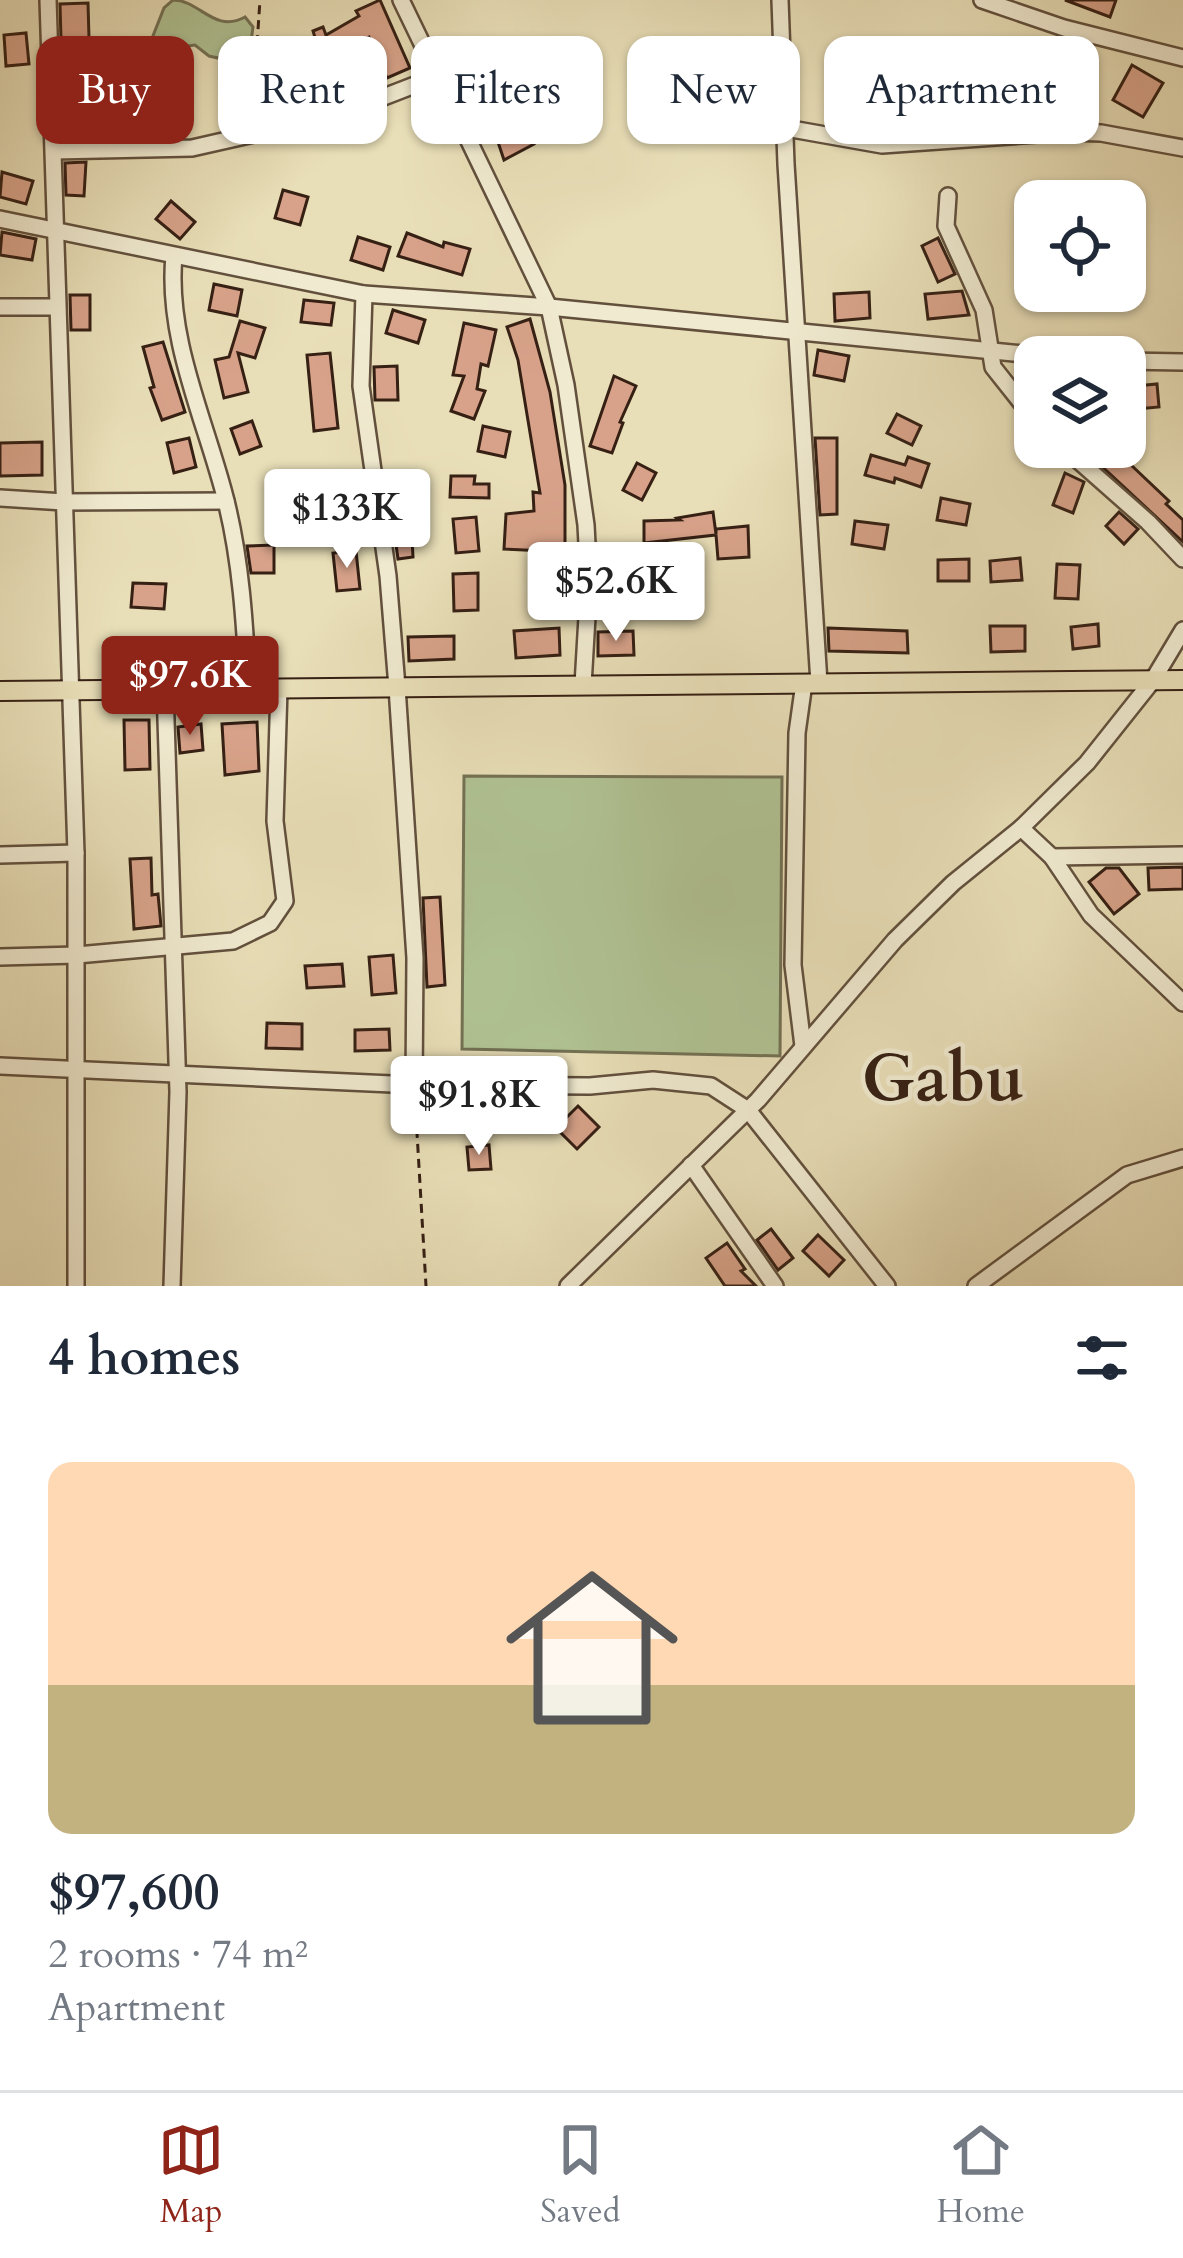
<!DOCTYPE html>
<html lang="en">
<head>
<meta charset="utf-8">
<style>
  :root { --surface:#fff; --page:#f2f2f3; --text:#1f2937; --muted:#747a83; --line:#e0e1e3; --accent:#8f2418 }
  body { margin:0; font-family:Cardo,serif; background:var(--page); color:var(--text); height:100vh; display:flex; flex-direction:column; font-size:45px; white-space:nowrap }
  * { box-sizing:border-box; margin:0 }
  p { font-size:39px; color:var(--muted) }
  .icon { flex:none; width:66px; height:66px; fill:none; stroke:currentColor; stroke-width:2; stroke-linecap:round; stroke-linejoin:round }
  .map { position:relative; height:1286px; overflow:hidden }
  .sheet { display:flex; flex-direction:column; background:var(--surface); flex:1 }
  .sheet>* { flex:none }
  .banner { position:absolute; left:36px; top:36px; width:1113px; height:108px; display:flex; gap:24px }
  .tools { position:absolute; left:1014px; top:180px; display:grid; gap:24px }
  .tools a { display:grid; place-items:center; width:132px; height:132px; border-radius:24px; background:var(--surface); box-shadow:0 3px 9px #0004; font-size:60px }
  .price { position:absolute; translate:-50% -102px; padding:0 27px; border-radius:12px; background:#fff; color:#222; font-size:39px; line-height:78px; filter:drop-shadow(0 3px 6px #0008) }
  .price::after { content:''; position:absolute; left:50%; top:72px; width:36px; height:27px; margin-left:-18px; background:inherit; clip-path:polygon(0 0,100% 0,50% 100%) }
  .price.active { background:var(--accent); color:#fff }
  ul { padding:0; list-style:none }
  li { display:grid; align-content:center; gap:24px; height:636px; padding:0 48px }
  li span { display:grid; place-items:center; height:372px; border-radius:24px; color:#555 }
  li>.icon { margin-inline-start:auto }
  span .icon { width:216px; height:216px; fill:#fffc; stroke-width:1 }
  li b { font-size:51px }
  h2 { display:flex; justify-content:space-between; align-items:center; height:144px; padding:0 48px; font-size:51px }
  .pill { padding:0 42px; border-radius:24px; background:var(--surface); box-shadow:0 3px 9px #0004; font-size:42px; line-height:108px }
  .pill.active { background:var(--accent); color:#fff }
  .tabs { display:flex; justify-content:space-around; align-items:center; height:168px; border-top:3px solid var(--line); background:var(--surface); font-size:33px; color:var(--muted) }
  .tabs a { display:grid; justify-items:center; gap:6px }
  .tabs .active { color:var(--accent) }
  .map>svg:first-child { display:block }
  .green { fill:#b0c293; stroke:#737154; stroke-width:3 }
  .building { fill:#d7a289; stroke:#362014; stroke-width:3 }
  .lines { fill:none; stroke-linecap:round; stroke-linejoin:round }
  .minor-casing { stroke:#62503d; stroke-width:20 }
  .major-casing { stroke:#362014; stroke-width:22 }
  .path { stroke:#362014; stroke-width:3; stroke-dasharray:9 6; stroke-linecap:butt }
  .minor { stroke:#f0ead0; stroke-width:15 }
  .major { stroke:#e8deb7; stroke-width:18 }
  .labels { text-anchor:middle; dominant-baseline:central; stroke-width:9; stroke-linejoin:round; paint-order:stroke }
  .town-label { font-size:66px; font-weight:bold; fill:#362014; stroke:#f0ead0 }
</style>
</head>
<body>
<div class="map">
<svg width="1183" height="1286" viewBox="0 0 1183 1286">
  <rect width="100%" height="100%" fill="#e8deb7"/>
  <filter id="stains"><feTurbulence type="fractalNoise" baseFrequency=".00167" numOctaves="4"/><feColorMatrix values="0 0 0 0 .2 0 0 0 0 .09 0 0 0 0 .02 0 0 0 .5 -.17"/></filter>
  <radialGradient id="worn" r=".72"><stop offset=".6" stop-color="#630" stop-opacity="0"/><stop offset="1" stop-color="#630" stop-opacity=".3"/></radialGradient>
  <g class="green">
    <path d="M173,0C200,0 214,34 245,17L253,27L250,49L226,50L218,58L209,56L195,45L187,46L189,54L184,60L161,55L149,46L164,8Z"/>
    <path d="M464,776L782,777L780,1056L462,1049Z"/>
  </g>
  <g class="building">
    <path d="M380,0L410,68L387,78L369,37L342,52L338,45L319,51L313,31L323,27L326,35L359,16L356,11Z"/>
    <path d="M1065,0H1116L1110,17Z"/>
    <path d="M88,3L89,38L61,39L60,4Z"/>
    <path d="M26,33L29,64L6,66L4,35Z"/>
    <path d="M1040,46L1090,65L1081,87L1054,76L1045,113L977,94L986,70L1025,85Z"/>
    <path d="M1132,65L1163,83L1143,117L1113,100Z"/>
    <path d="M86,76L87,113H64L63,77Z"/>
    <path d="M517,103L534,144L504,160L489,115Z"/>
    <path d="M99,117L130,121L128,137L96,138Z"/>
    <path d="M86,162L84,196L66,195L65,163Z"/>
    <path d="M2,172L33,181L26,204L0,197Z"/>
    <path d="M283,190L308,197L300,225L275,218Z"/>
    <path d="M171,201L195,222L180,239L156,219Z"/>
    <path d="M2,232L36,239L32,260L0,255Z"/>
    <path d="M407,233L443,247L444,242L470,249L462,275L398,256Z"/>
    <path d="M358,237L390,247L383,270L351,260Z"/>
    <path d="M938,238L955,274L938,282L922,246Z"/>
    <path d="M214,284L242,290L237,316L209,310Z"/>
    <path d="M962,291L969,315L928,319L925,294Z"/>
    <path d="M869,292L870,318L835,321L834,294Z"/>
    <path d="M70,295H90V330H71Z"/>
    <path d="M304,300L334,303L331,325L301,322Z"/>
    <path d="M393,310L425,320L418,343L386,333Z"/>
    <path d="M530,319L550,392L565,485V582L543,581L545,551L504,549L506,514L534,511L533,492L540,493L518,360L507,327Z"/>
    <path d="M240,321L265,328L255,358L238,353L248,392L224,398L215,360L229,357Z"/>
    <path d="M464,323L496,330L488,366L481,364L477,389L485,391L474,419L451,411L464,376L453,375Z"/>
    <path d="M163,342L185,412L162,420L150,388L154,387L143,347Z"/>
    <path d="M818,350L849,356L844,381L814,375Z"/>
    <path d="M330,353L338,428L314,431L307,355Z"/>
    <path d="M397,366L398,400H375L374,367Z"/>
    <path d="M614,376L636,386L620,422L623,423L612,453L590,446Z"/>
    <path d="M1157,384L1159,407L1125,410V387Z"/>
    <path d="M897,414L921,426L912,445L887,433Z"/>
    <path d="M252,421L261,446L240,454L231,429Z"/>
    <path d="M483,426L510,432L505,457L478,451Z"/>
    <path d="M189,438L196,467L174,473L167,443Z"/>
    <path d="M815,438H837V514L820,515Z"/>
    <path d="M42,442V475L0,476V443Z"/>
    <path d="M1106,447H1112L1169,501L1166,504L1183,520V542L1094,459Z"/>
    <path d="M871,455L905,465L908,457L929,464L921,487L895,478L894,483L865,475Z"/>
    <path d="M637,463L656,473L642,500L623,490Z"/>
    <path d="M418,471L422,494L389,500L386,477Z"/>
    <path d="M1065,473L1084,482L1073,513L1053,505Z"/>
    <path d="M451,476H475L474,484H489V498L450,497Z"/>
    <path d="M941,498L970,504L966,525L937,520Z"/>
    <path d="M713,512L716,534V529L748,526L749,557L718,559L716,535L644,543V521L680,520L677,518Z"/>
    <path d="M1119,512L1138,529L1124,544L1106,526Z"/>
    <path d="M476,517L479,551L456,553L453,519Z"/>
    <path d="M411,521L413,557L398,559L393,522Z"/>
    <path d="M855,521L888,525L884,549L852,544Z"/>
    <path d="M274,545V573H251L247,546Z"/>
    <path d="M356,551L360,589L337,591L333,553Z"/>
    <path d="M1020,558L1022,580L991,582L990,561Z"/>
    <path d="M969,559V581H938V560Z"/>
    <path d="M1057,564L1080,565L1078,599L1055,598Z"/>
    <path d="M478,573V610L454,611L453,574Z"/>
    <path d="M133,583L166,584L164,609L131,607Z"/>
    <path d="M1098,624L1099,646L1073,649L1071,627Z"/>
    <path d="M990,626H1025V651L991,652Z"/>
    <path d="M559,628L560,655L516,658L514,631Z"/>
    <path d="M828,628L907,631L908,653L829,651Z"/>
    <path d="M633,631L634,655L598,656V632Z"/>
    <path d="M454,636V659L409,661L408,637Z"/>
    <path d="M216,638L217,664L178,665L177,639Z"/>
    <path d="M124,720H149L150,769L125,770Z"/>
    <path d="M257,722L259,771L225,775L222,724Z"/>
    <path d="M201,724L203,750L180,753L178,727Z"/>
    <path d="M151,858L152,895L158,894L161,926L134,929L130,859Z"/>
    <path d="M1183,867V889L1149,890L1148,868Z"/>
    <path d="M1106,868H1119L1139,894L1114,914L1089,882Z"/>
    <path d="M440,897L445,985L427,987L423,898Z"/>
    <path d="M393,955L396,993L372,995L369,957Z"/>
    <path d="M342,964L344,986L307,988L305,966Z"/>
    <path d="M267,1023L302,1024V1049L266,1048Z"/>
    <path d="M389,1029L390,1050L355,1051V1030Z"/>
    <path d="M578,1106L599,1127L577,1149L556,1128Z"/>
    <path d="M489,1145L491,1169L469,1170L467,1147Z"/>
    <path d="M771,1229L793,1258L778,1270L757,1240Z"/>
    <path d="M818,1235L844,1260L829,1276L803,1251Z"/>
    <path d="M727,1243L745,1269L741,1271L756,1286H725L706,1258Z"/>
  </g>
  <g class="lines">
    <defs>
      <g id="minor">
        <path d="M48,0L76,853V1286"/>
        <path d="M401,0L549,307L566,385L586,525L589,583L583,685"/>
        <path d="M780,0L786,164L819,683"/>
        <path d="M982,0L1064,28L1183,58"/>
        <path d="M786,128L882,145L1066,132L1101,133L1183,148"/>
        <path d="M54,151L192,148L337,115L438,76"/>
        <path d="M948,196L946,226L984,310L993,367L1035,420"/>
        <path d="M0,219L364,294L549,307L1053,357"/>
        <path d="M174,256C166,338 205,419 225,497C241,559 245,625 248,688"/>
        <path d="M364,294L361,386L388,576L397,687L415,958L414,1085"/>
        <path d="M0,307H56"/>
        <path d="M1125,361L1183,362"/>
        <path d="M1063,447L1148,522L1183,559"/>
        <path d="M0,498L64,502L226,501"/>
        <path d="M165,689L178,1092L172,1286"/>
        <path d="M1021,828L1052,857L1091,915L1183,1003"/>
        <path d="M0,855L76,853"/>
        <path d="M1052,857L1183,855"/>
        <path d="M0,957L77,955L233,941L270,923L285,901L275,821L279,688"/>
        <path d="M803,1046L793,965L797,733L804,683"/>
        <path d="M0,1066L414,1085L590,1086L653,1080L711,1086L748,1110L887,1286"/>
        <path d="M691,1165L775,1286"/>
        <path d="M568,1286L758,1100L895,940L953,883L1021,828L1087,763L1153,680L1183,630"/>
        <path d="M976,1286L1127,1175L1183,1158"/>
      </g>
      <path id="major" d="M0,691L1183,680"/>
    </defs>
    <use href="#minor" class="minor-casing"/>
    <use href="#major" class="major-casing"/>
    <g class="path">
      <path d="M299,47C300,61 303,66 317,70L327,63L334,66V76L353,92"/>
      <path d="M252,119L260,0"/>
      <path d="M415,1099L426,1286"/>
    </g>
    <use href="#minor" class="minor"/>
    <use href="#major" class="major"/>
  </g>
  <g class="labels">
    <g class="town-label">
      <text x="943" y="1079">Gabu</text>
    </g>
  </g>
  <rect width="100%" height="100%" filter="url(#stains)"/>
  <rect width="100%" height="100%" fill="url(#worn)"/>
</svg>
<div class="tools">
<a><svg class="icon" aria-label="locate" viewBox="0 0 24 24"><circle cx="12" cy="12" r="6"/><path d="M12 2v4M12 18v4M2 12h4M18 12h4"/></svg></a>
<a><svg class="icon" aria-label="layers" viewBox="0 0 24 24"><path d="M12 4l9 5-9 5-9-5zM3 14l9 5 9-5"/></svg></a>
</div>
<b class="price" style="left:347px;top:571px">$133K</b>
<b class="price" style="left:616px;top:644px">$52.6K</b>
<b class="price active" style="left:190px;top:738px">$97.6K</b>
<b class="price" style="left:479px;top:1158px">$91.8K</b>
<div class="banner">
<a class="pill active">Buy</a>
<a class="pill">Rent</a>
<a class="pill">Filters</a>
<a class="pill">New</a>
<a class="pill">Apartment</a>
</div>
</div>
<section class="sheet">
<h2>4 homes<svg class="icon" aria-label="filters" viewBox="0 0 24 24"><path d="M4 7h16M4 17h16"/><circle cx="9" cy="7" r="2"/><circle cx="15" cy="17" r="2"/></svg></h2>
<ul>
<li><span style="background:linear-gradient(#ffd9b3 60%,#c2b280 0)"><svg class="icon" aria-label="home" viewBox="0 0 24 24"><path d="M3 11l9-7 9 7M6 9v11h12V9"/></svg></span><div><b>$97,600</b><p>2 rooms · 74 m²</p><p>Apartment</p></div></li>
</ul>
</section>
<nav class="tabs">
<a class="active"><svg class="icon" aria-label="map" viewBox="0 0 24 24"><path d="M3 6l6-2 6 2 6-2v14l-6 2-6-2-6 2zM9 4v14M15 6v14"/></svg>Map</a>
<a><svg class="icon" aria-label="saved" viewBox="0 0 24 24"><path d="M7 4h10v16l-5-4-5 4z"/></svg>Saved</a>
<a><svg class="icon" aria-label="home" viewBox="0 0 24 24"><path d="M3 11l9-7 9 7M6 9v11h12V9"/></svg>Home</a>
</nav>
</body>
</html>
